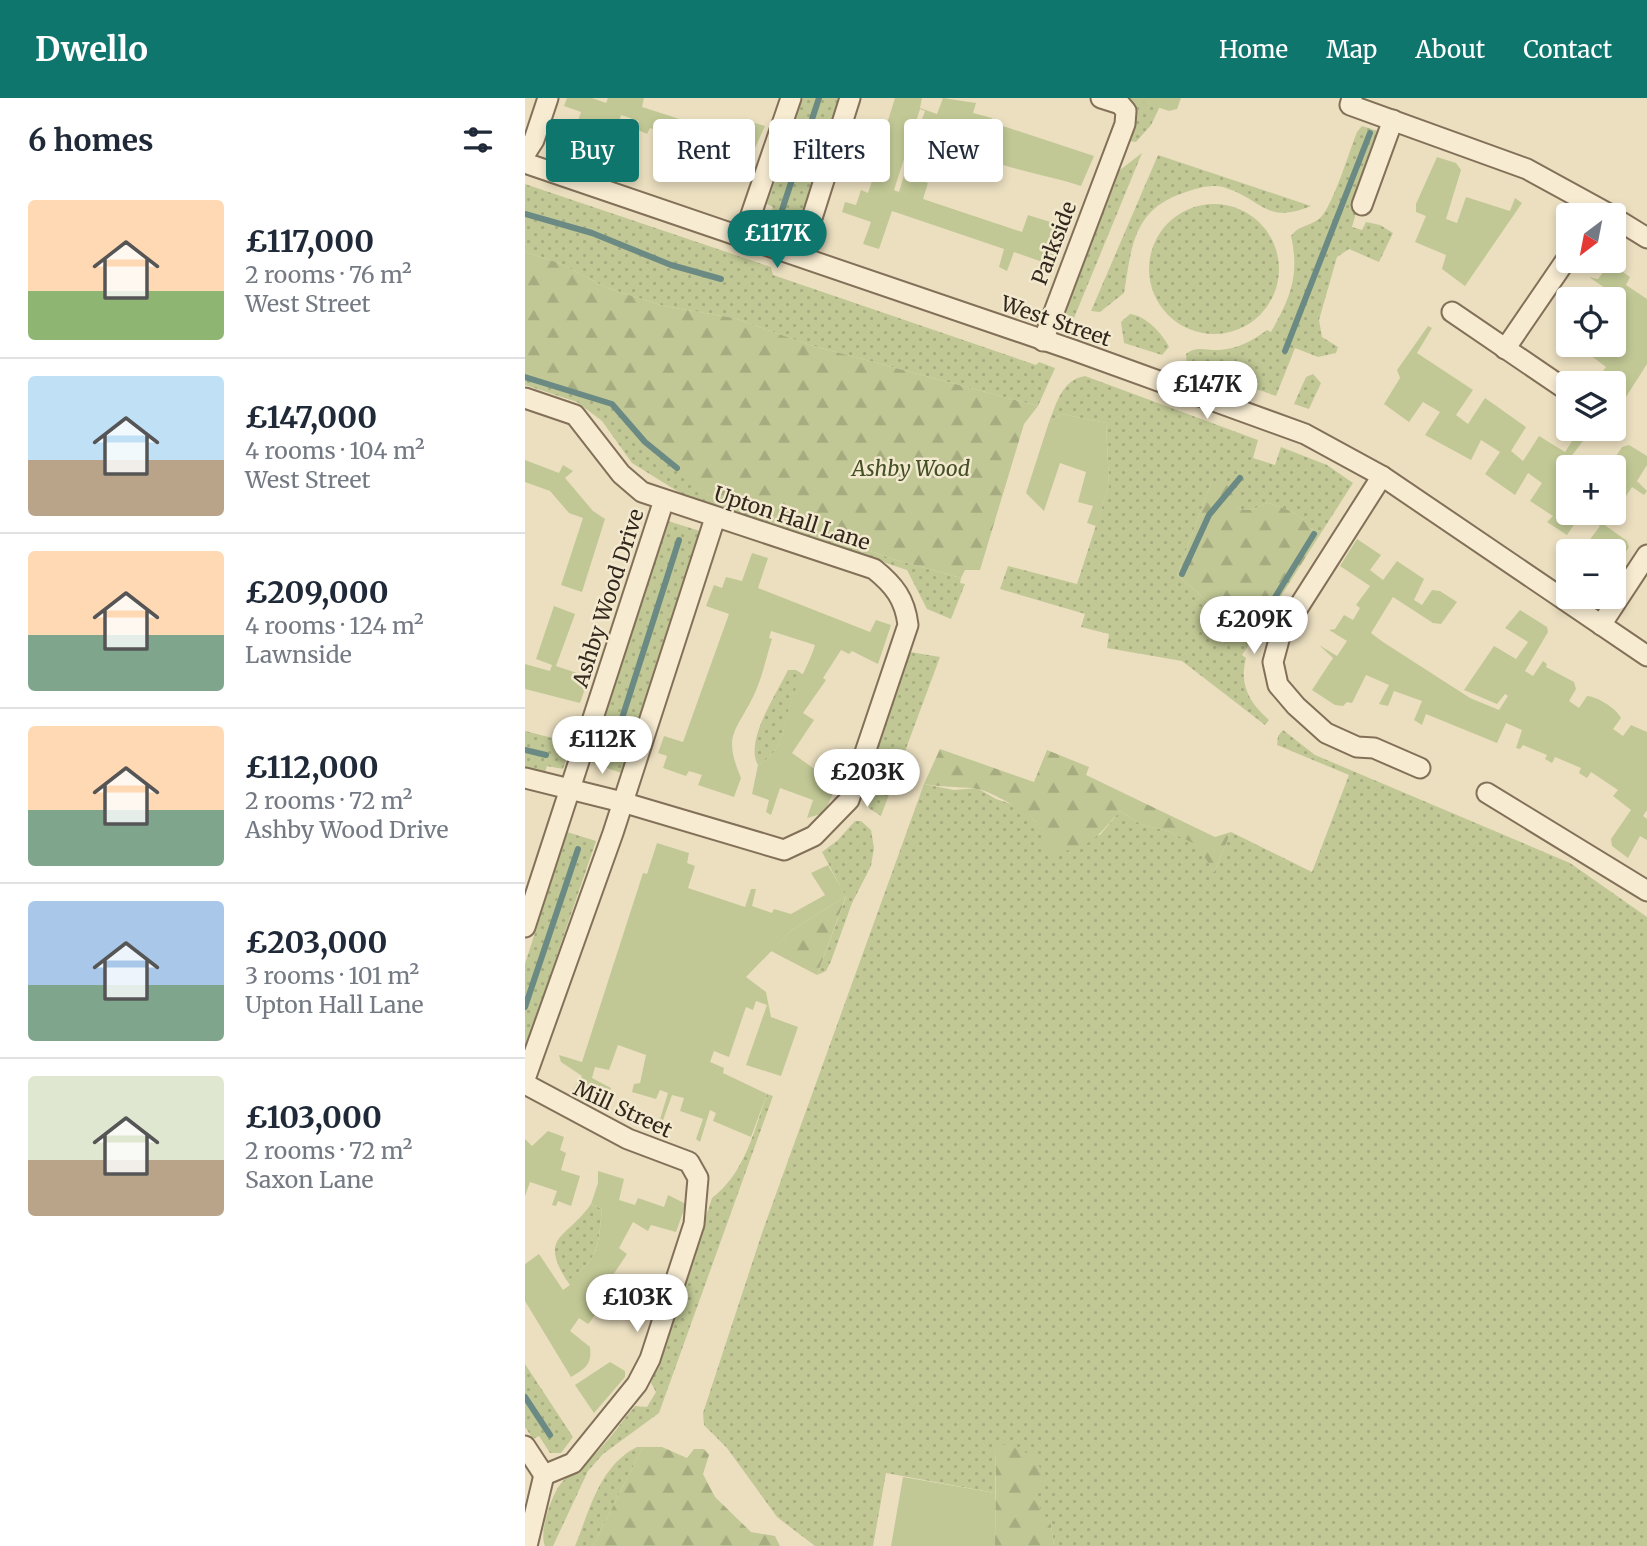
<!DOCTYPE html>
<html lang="en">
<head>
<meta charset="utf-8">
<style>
  :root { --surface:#fff; --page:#f2f2f3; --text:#1f2937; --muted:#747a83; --line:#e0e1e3; --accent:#0f766e }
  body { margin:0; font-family:Merriweather,serif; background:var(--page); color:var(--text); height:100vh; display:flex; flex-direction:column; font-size:26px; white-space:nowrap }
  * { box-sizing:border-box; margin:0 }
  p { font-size:23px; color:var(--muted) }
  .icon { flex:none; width:38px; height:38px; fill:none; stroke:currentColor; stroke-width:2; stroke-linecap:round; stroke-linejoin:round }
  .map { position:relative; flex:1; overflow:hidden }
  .sheet { display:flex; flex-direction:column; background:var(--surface); width:525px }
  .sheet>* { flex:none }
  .guide { position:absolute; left:21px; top:21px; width:665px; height:63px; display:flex; gap:14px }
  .needle { width:46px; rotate:212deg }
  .controls { position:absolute; left:1031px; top:105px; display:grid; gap:14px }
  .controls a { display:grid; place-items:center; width:70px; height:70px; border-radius:7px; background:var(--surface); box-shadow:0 4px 10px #0003; font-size:35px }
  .price { position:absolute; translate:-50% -60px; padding:0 16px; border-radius:24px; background:#fff; color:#222; font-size:23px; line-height:46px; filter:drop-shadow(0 2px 4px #0008) }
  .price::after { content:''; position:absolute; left:50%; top:42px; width:21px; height:16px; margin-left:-10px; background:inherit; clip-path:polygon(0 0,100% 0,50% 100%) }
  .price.selected { background:var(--accent); color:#fff }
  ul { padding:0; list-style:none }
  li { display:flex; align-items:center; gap:21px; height:175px; padding:0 28px }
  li+li { border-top:2px solid var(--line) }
  li span { display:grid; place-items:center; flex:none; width:196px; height:140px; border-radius:7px; color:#555 }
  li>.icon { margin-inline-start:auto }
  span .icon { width:84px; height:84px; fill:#fffc; stroke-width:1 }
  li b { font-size:30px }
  h2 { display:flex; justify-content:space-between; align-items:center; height:84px; padding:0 28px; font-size:30px }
  .pill { padding:0 24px; border-radius:7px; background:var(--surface); box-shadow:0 4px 10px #0003; font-size:24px; line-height:63px }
  .pill.selected { background:var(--accent); color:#fff }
  header { display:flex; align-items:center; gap:42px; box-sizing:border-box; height:98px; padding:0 35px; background:var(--accent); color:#fff }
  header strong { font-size:33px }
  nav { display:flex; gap:38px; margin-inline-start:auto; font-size:24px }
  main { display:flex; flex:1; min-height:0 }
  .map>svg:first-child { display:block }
  .grass { fill:url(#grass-dots) }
  .forest { fill:url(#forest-firs) }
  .green { fill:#c1c895 }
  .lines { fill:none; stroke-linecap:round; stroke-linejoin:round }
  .stream { stroke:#6a8a83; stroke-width:6 }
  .street-casing { stroke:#837059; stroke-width:23 }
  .street { stroke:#f7ecd2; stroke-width:19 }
  .labels { text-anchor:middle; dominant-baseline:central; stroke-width:5; stroke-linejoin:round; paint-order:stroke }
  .street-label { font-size:21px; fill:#33281d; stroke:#f3e9cf }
  .park-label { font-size:21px; font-style:italic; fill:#434f24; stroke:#f3e9cf }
</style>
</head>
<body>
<header>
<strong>Dwello</strong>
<nav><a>Home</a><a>Map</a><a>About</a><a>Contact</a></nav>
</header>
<main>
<section class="sheet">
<h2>6 homes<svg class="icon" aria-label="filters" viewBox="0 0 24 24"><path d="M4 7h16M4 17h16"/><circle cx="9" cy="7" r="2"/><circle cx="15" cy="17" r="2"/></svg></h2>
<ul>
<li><span style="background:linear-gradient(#ffd9b3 65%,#8fb573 0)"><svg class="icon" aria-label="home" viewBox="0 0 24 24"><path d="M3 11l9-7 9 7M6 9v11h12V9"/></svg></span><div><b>£117,000</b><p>2 rooms · 76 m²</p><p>West Street</p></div></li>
<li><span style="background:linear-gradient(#bfe0f5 60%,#b9a48a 0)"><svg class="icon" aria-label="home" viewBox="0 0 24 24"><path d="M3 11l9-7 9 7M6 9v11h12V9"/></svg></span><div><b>£147,000</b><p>4 rooms · 104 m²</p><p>West Street</p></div></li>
<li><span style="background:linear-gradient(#ffd9b3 60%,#7fa58c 0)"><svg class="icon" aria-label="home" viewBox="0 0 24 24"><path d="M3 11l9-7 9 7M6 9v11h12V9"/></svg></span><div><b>£209,000</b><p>4 rooms · 124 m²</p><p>Lawnside</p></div></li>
<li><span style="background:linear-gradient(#ffd9b3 60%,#7fa58c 0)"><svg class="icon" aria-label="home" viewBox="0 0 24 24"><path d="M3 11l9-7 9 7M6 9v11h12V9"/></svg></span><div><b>£112,000</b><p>2 rooms · 72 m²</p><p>Ashby Wood Drive</p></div></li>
<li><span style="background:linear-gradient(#a9c7e8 60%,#7fa58c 0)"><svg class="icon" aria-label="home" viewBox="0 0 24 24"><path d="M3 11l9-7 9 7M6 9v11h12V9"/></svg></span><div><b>£203,000</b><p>3 rooms · 101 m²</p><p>Upton Hall Lane</p></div></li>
<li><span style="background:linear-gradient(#dfe7d0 60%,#b9a48a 0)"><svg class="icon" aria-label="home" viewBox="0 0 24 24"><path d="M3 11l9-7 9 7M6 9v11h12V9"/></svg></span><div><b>£103,000</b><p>2 rooms · 72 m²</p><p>Saxon Lane</p></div></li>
</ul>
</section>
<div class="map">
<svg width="1122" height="1448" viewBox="0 0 1122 1448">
  <defs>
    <pattern id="grass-dots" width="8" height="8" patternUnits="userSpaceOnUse" patternTransform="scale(1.75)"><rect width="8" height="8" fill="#c1c895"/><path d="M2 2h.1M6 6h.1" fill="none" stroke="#a6ac80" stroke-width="1.8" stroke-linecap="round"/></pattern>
    <pattern id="forest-firs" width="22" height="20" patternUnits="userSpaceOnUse" patternTransform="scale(1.75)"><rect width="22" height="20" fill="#c1c895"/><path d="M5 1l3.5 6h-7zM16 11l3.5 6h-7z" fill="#a6ac80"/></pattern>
  </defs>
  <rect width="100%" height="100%" fill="#ebdfc0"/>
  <g class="grass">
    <path d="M278,0H316L277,117H272L263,137L244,131L242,127L248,109L242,106Z"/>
    <path d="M604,0H639L626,27L611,44L604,43L611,20Z"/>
    <path d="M837,28L856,34L826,110L831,115L827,129L837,132L841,124L855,127L868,135L854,164L824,151L812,159L794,222L797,239L813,249L811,255L793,259L770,250L751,298L662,267L661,256C672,247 682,253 694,252C712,251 727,243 742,232L746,234C765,200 775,178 766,138C774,127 783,129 794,121C807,111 825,51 832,34Z"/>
    <path d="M617,55L549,220L535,215L591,75Z"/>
    <path d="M633,57L786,108C740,127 738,101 698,89C687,86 672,90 661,94C608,111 607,147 599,195L575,214L566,213Z"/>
    <path d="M0,86L246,169L248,177L511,267L514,264L530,270L513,308L285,247L209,220L139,208L82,190L34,165L0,154Z"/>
    <circle cx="689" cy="171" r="65"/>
    <path d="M605,216C621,218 637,235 644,249L637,257L599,245L596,224Z"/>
    <path d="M0,257L95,289L183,397L368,461L436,480L435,485L440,486L426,521L402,511L382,472L160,398L107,365L77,323L52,304L0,287Z"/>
    <path d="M788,276L796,285L784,311L769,306L781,279Z"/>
    <path d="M560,278L733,342L728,360L750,367L756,349L802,367L828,385L796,435L784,430C776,415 759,410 743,405C731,409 725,416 712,409L710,401L686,385L652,477L694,513L737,528L717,557L721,560C714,587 724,604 744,622L740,627L657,563L582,550L584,536L556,529L560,516L475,491L483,468L552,486L584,387L581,325L537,316L524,324C532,304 537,282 560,278Z"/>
    <path d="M143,423L175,433L99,676L65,664Z"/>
    <path d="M385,554L415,559L356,718L345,711L335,698Z"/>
    <path d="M263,572H271L279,577C274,586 269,594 266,603C258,629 260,653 233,667C219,643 252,595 263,572Z"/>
    <path d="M758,632L790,657L1045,765L1122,819V1448H529L526,1427L471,1349L470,1395L361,1375L348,1448H290L252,1419L202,1350L179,1327L178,1315L238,1132L399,686L429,692L452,690L471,701L498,710L512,725L575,737L595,713L617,727L643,733L673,747L689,774L706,734L787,774L824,677L752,647L753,638Z"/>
    <path d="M0,633L47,645L38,671L22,668L20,674L0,669Z"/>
    <path d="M330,723H336L346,732L349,750L346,768L327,805L306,863L301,873L292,877L321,799L297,754L313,742Z"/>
    <path d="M42,734L71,743L0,951V866Z"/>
    <path d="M242,996L248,998L134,1315L78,1356L63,1373L28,1448H20C14,1434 25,1404 32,1391C40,1377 60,1366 72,1354C86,1340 97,1323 110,1308L122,1309L131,1294L126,1285L187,1100C220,1075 229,1033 242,996Z"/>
    <path d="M66,1106L77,1111C73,1147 75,1161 42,1183C13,1137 42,1141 66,1106Z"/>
    <path d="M0,1266L48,1339L36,1355H25L14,1338L8,1341L0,1329Z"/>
    <path d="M112,1349H118L68,1448H50C65,1412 74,1368 112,1349Z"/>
  </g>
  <g class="forest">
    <path d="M0,154L34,165L82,190L139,208L209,220L285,247L513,308L499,326L455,472H440L436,480L368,461L183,397L120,344L87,306L0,279Z"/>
    <path d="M699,383L712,393V409C725,416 731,409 743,405C759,410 776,415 784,430L796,435L737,528L694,513L652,477L686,385Z"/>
    <path d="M415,651L509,684L522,652L564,669L561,677L690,739L706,734L689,774L672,747L643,733L617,727L595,713C569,742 564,752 523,755C519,745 517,732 511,724C504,714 461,691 449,690C432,689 416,689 399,686Z"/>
    <path d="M321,798L292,877L246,853L267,832Z"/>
    <path d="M486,1345L511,1361L520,1381L510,1402L526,1427L529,1448H470L471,1349Z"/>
    <path d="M118,1349H137L162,1360L169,1351H179L184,1357L178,1376L190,1399L226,1434L250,1438L255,1448H68Z"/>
  </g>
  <g class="green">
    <path d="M42,0H67L81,5L83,0H119L117,9L214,40L221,22L240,28L221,70L167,50L169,45L154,40L152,44L140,39L141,36L125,30L122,36L111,31L114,23L96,17L91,36L52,26L56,14L39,8Z"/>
    <path d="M370,0H397L395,10L412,16L418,0L451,5L448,15L467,20L466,24L569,58L556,88C526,78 500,75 473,65L474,59L452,51L456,37L421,26L414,43L392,35L400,13L395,11L369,92L374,94L379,77L403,85L398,101L497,134L503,117L541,129L526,167L489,154L482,173L474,169L479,151L367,113L354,151L338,146L346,124L317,114L320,104L331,107L336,92L343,95L349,77L339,74L349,43L356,45Z"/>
    <path d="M606,0H656L652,11L644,13Z"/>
    <path d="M912,59L931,65L936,72L921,121L932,125L941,99L985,113L990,100L997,105L940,188L917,171L921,157L890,144L901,118L891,114V106Z"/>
    <path d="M1085,165L1105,179L1101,187L1122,201V266L1099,302L1089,295L1088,285L1074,279L1081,269L1057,251L1059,247H1088V201H1072L1061,194L1063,191L1076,198L1080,190L1064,179L1073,181Z"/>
    <path d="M903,228L907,230L892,255L948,292L931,317L943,326L960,300L1001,329L986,353L998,363L1014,338L1040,354L1055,331H1067L1045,360L1057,369H1043V415H1063L1102,443L1104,449L1089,473L1088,453L1057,452L1075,428L1056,416L1042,437L1022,424L1028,418L1005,403L1017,385L1003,375L990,397L960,376L975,354L956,342L946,362L900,337L915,314L898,304L884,324L859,306L875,280L872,272Z"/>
    <path d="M537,316L581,325L584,387L571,428L562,425L568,408L553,404L561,374L535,365L519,413L501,395L524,324Z"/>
    <path d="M1104,347L1122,358V367L1112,383L1122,393L1119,397L1107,389L1093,410L1089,406L1088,369H1084L1097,349Z"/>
    <path d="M0,362L34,375L38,367L48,373L40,380L68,413L80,421L57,494L36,487L58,420L44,415L25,393L0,384Z"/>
    <path d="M832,441L856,457L845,472L858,482L872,463L899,481L889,502L897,507L907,492L915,493L932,504L916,526L908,525L868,499L846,535L858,544L945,600L974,612L983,598L980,596L972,606L939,592L969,548L991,561L1003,544L980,530L995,512L1022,529L1023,534L1000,573L1008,578L1018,563L1022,566L1021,569L1049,584L1051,591L1044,603L1054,610L1062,598C1073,599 1091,610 1096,620L1088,631L1098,638L1106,627L1122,634V712L1118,718L1122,721V742L1115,738L1103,760L1087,748L1086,741L1106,712L1088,698L1093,692L1066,674L1062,680L1054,675L1056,670L1030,659L1027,665L1020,661L1022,657L998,647L995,651L991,650L997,632L981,625L972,645L901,616L897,627L889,622L897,603L869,593L863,608L854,606L864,587L841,577L827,605L822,604L818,608L810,607L787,592L808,560L794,547L812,558L822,543L804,532L810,531L819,517L828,522L835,510L831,507L845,488L815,468Z"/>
    <path d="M227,455L243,460L233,490L345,534L351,522L366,527L353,566L327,553L324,556L316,552L298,580L301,582L278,615L289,622L267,655L312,687L299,715L282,720L288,702L255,690L246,717L241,714L244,702L227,696L233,667C263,651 257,624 268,597C275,580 285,564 290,547L246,533L244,540L247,541C241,560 237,581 228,599C210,635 198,637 216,680L209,699L173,687L177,677L164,673L161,678L138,670L142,658L133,655L139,638L158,644L204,516L181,508L189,487L197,490L201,479L217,483Z"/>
    <path d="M29,508L50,516L31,568L64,579L55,605L0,591V566L25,573L27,567L11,561Z"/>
    <path d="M132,745L164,755L162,765L170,768L163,790L220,809L226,791H231L227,808L247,815L249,811L266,816L300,797L286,775L303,767L321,798L267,832L221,879L241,894L246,919L273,929L256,978L221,967L242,907L231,903L228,912L221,909L204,959L189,953L185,964L199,970L198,975L242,996L226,1039L188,1023L191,1015L185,1012L175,1044L171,1041L178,1021L155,1013L159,1000L147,997L136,1028H133L143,995L135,992L131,1001L107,994L109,986L115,985L121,957L93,947L84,972L70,969L67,980L86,990L80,1006L47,993L57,978L36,964L34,957L57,964L118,775L122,776Z"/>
    <path d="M23,1033L39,1039L35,1052L41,1055L36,1072L55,1078L46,1108L33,1103L31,1108L27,1107L32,1093L5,1084L0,1098V1041L7,1048Z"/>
    <path d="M73,1073L99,1081L94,1102L110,1107L113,1100L139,1109L143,1097L161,1106L151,1134L126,1127L123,1133L108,1124L94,1150L102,1156L82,1186L88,1190L65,1224L63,1226L54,1220L45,1233L65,1249C67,1267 61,1270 46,1279L0,1203V1166L14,1156L38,1192L45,1187L42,1183C75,1161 73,1148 77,1111L66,1106L73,1085Z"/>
    <path d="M85,1264L100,1273V1279L69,1315L50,1287Z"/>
    <path d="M378,1379L470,1395V1448H366Z"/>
  </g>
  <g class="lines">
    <g class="stream">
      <path d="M257,112L294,0"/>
      <path d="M0,116L67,135L146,167L196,181"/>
      <path d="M760,253L845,35"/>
      <path d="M0,279L87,306L120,344L152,370"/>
      <path d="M657,476L684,417L715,380"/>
      <path d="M736,522L789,436"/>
      <path d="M0,652L21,657"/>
      <path d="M84,661L154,442"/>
      <path d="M0,909L53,751"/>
      <path d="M0,1299L25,1337"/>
    </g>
    <defs>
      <g id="street">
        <path d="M827,0L825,7L1002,71L1086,117"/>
        <path d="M0,56L9,42L23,0"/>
        <path d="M0,65L548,252L780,336L857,378L1122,558"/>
        <path d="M837,107L868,22"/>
        <path d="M1088,119L1122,140"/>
        <path d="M218,140L266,0"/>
        <path d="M275,158L325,0"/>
        <path d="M927,214L1043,293"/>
        <path d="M518,243L600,26L601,13L595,6L576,0"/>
        <path d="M980,251L1043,159"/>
        <path d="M0,300L50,317L96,376L117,394L349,471C369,487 380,501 383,527L324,702L289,738L259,752L97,704L0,680"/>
        <path d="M857,378L755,538L748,564L753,587L771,608L801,635L832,649L849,650L895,670"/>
        <path d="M1076,527L1122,457"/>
        <path d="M962,695L1122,793"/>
        <path d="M0,829L139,402"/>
        <path d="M0,981L88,735L190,420"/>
        <path d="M0,986L103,1041L164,1064L173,1080L169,1126L125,1261L112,1286L48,1365L19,1377"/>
        <path d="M0,1348L19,1377"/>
        <path d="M2,1448L19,1377"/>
      </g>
    </defs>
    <use href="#street" class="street-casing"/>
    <use href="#street" class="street"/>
  </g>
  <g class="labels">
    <g class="street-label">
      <text transform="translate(529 145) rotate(-69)">Parkside</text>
      <text transform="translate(531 223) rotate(19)">West Street</text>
      <text transform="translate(267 420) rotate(18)">Upton Hall Lane</text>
      <text transform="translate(83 500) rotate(-72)">Ashby Wood Drive</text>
      <text transform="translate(98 1011) rotate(25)">Mill Street</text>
    </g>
    <g class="park-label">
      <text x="386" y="370">Ashby Wood</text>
    </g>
  </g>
</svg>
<div class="controls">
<a><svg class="needle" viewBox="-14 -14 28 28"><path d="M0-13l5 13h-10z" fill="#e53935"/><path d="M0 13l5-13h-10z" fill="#747a83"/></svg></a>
<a><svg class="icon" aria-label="locate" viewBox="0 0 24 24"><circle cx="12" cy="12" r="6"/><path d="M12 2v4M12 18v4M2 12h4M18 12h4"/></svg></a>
<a><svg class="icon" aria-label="layers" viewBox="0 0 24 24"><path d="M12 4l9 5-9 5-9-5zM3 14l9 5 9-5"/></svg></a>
<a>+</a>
<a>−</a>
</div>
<b class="price selected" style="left:252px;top:172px">£117K</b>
<b class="price" style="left:682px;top:323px">£147K</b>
<b class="price" style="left:729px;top:558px">£209K</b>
<b class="price" style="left:77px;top:678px">£112K</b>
<b class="price" style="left:342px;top:711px">£203K</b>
<b class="price" style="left:112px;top:1236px">£103K</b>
<div class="guide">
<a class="pill selected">Buy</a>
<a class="pill">Rent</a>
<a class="pill">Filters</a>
<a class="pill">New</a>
</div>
</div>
</main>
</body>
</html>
